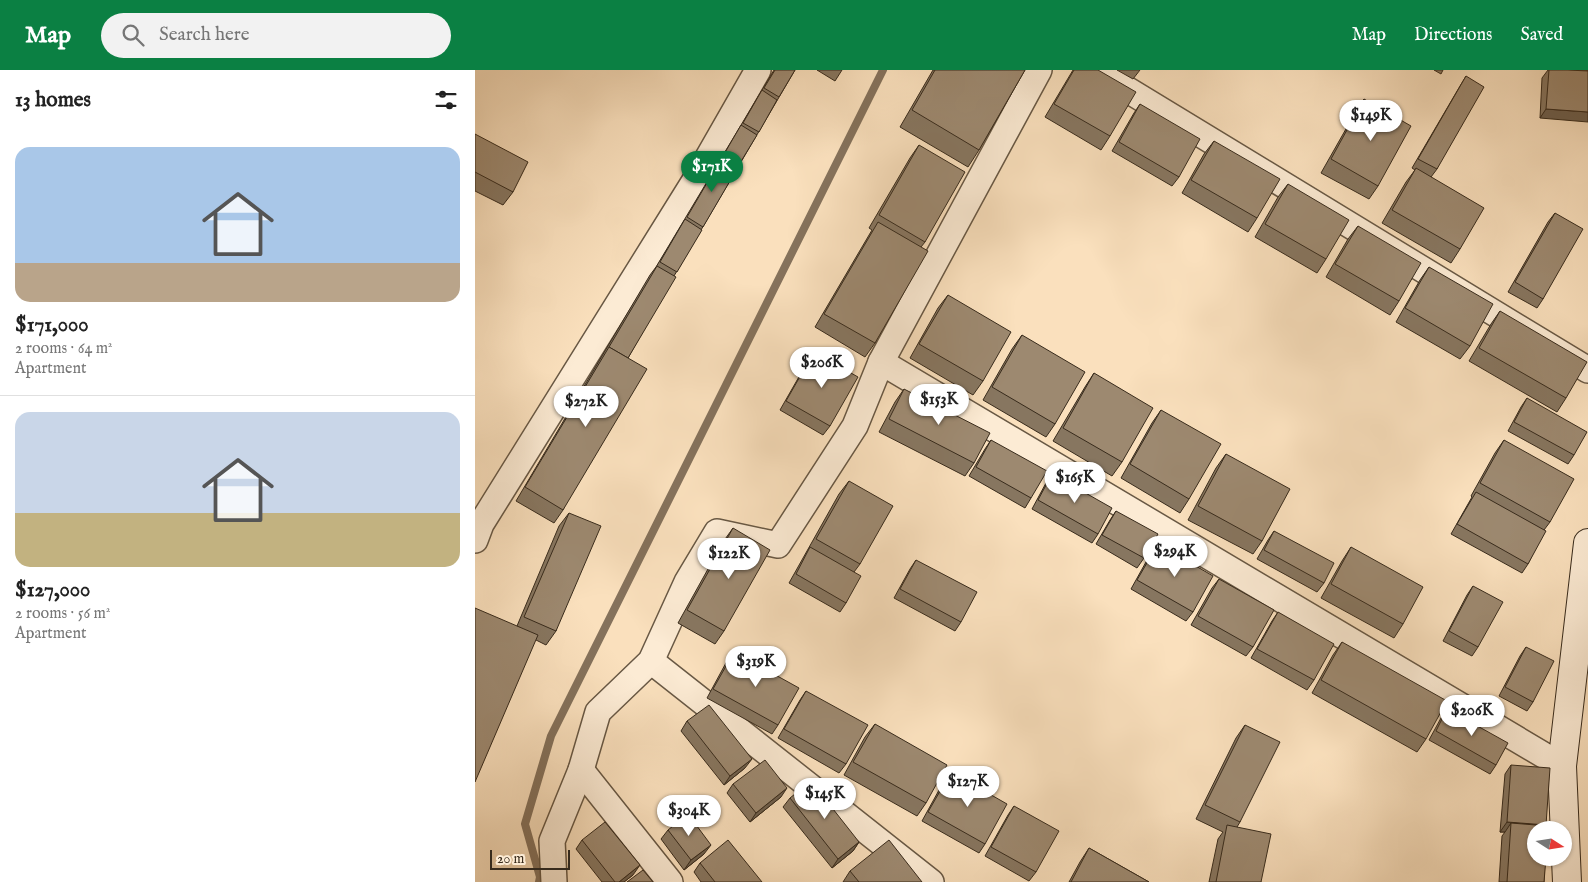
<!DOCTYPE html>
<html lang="en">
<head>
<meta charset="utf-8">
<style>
  :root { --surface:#fff; --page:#f2f2f2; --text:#222; --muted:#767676; --line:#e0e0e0; --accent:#0b8043 }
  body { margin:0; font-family:"IM FELL English",serif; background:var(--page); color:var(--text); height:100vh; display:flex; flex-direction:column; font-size:19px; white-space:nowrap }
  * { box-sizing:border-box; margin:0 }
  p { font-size:16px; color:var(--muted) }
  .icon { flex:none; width:28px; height:28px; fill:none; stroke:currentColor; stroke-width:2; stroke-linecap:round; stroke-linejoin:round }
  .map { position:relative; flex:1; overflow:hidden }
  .sheet { display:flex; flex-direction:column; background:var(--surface); width:475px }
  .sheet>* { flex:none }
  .needle { width:32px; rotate:102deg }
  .tools { position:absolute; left:1052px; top:751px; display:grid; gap:10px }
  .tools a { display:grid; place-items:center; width:45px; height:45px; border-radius:50%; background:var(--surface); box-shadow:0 1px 4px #0004; font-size:25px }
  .scale { position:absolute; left:15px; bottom:12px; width:80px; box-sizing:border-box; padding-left:5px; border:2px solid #382b1c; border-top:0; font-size:14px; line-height:18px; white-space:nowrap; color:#382b1c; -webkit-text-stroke:4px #fcebd4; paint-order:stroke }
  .price { position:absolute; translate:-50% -42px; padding:0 11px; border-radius:18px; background:#fff; color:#222; font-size:16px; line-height:32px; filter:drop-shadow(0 1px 2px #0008) }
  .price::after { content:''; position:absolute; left:50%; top:30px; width:15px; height:11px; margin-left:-8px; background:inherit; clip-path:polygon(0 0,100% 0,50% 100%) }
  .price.selected { background:var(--accent); color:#fff }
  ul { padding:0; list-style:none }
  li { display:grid; align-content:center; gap:10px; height:265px; padding:0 15px }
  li+li { border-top:1px solid var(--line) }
  li span { display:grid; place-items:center; height:155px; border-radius:15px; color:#555 }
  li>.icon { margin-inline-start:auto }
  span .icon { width:90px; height:90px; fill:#fffc; stroke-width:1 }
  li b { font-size:21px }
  h2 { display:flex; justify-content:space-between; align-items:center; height:60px; padding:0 15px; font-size:21px }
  header { display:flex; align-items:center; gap:30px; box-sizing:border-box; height:70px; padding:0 25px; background:var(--accent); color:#fff }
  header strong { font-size:24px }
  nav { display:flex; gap:28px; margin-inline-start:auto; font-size:18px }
  .search { width:350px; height:45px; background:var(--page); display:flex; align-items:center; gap:12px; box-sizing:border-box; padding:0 18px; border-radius:28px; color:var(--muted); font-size:19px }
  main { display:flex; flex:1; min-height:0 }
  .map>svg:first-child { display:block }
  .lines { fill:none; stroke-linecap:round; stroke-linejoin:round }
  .stream { stroke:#85725c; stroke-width:8 }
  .street-casing { stroke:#685844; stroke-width:28 }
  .secondary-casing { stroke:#382b1c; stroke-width:30 }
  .street { stroke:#fcebd4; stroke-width:25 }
  .secondary { stroke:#fcebd4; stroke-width:28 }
  .wall { fill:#877660; stroke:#382b1c }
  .shaded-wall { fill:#6e604e; stroke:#382b1c }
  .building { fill:#9d8970; stroke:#382b1c }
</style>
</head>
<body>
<header>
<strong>Map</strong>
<div class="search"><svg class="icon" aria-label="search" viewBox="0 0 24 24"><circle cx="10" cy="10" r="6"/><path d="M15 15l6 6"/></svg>Search here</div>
<nav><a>Map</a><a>Directions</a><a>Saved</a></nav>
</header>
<main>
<section class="sheet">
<h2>13 homes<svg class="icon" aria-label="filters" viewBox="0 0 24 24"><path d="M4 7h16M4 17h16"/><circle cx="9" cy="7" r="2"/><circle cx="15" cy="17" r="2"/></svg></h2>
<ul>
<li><span style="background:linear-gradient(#a9c7e8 75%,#b9a48a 0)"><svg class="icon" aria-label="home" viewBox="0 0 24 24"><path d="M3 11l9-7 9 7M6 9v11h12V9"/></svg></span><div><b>$171,000</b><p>2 rooms · 64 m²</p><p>Apartment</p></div></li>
<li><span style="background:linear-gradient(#c9d6e8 65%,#c2b280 0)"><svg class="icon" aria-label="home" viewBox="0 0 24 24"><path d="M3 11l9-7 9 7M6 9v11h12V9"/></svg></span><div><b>$127,000</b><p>2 rooms · 56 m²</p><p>Apartment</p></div></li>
</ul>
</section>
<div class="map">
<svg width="1113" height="812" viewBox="0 0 1113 812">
  <rect width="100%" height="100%" fill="#fae0bd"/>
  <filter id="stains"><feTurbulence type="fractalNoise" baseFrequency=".004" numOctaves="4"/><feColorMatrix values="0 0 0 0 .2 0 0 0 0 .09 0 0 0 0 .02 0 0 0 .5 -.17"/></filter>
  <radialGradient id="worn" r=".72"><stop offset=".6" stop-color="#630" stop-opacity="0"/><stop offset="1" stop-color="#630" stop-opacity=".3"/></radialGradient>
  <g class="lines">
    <path class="stream" d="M64,812L65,807L50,754L76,666L408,0"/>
    <defs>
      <g id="street">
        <path d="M620,0L1113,300"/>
        <path d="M406,292L1087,696"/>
        <path d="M0,470L6,454L219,112L283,0"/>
        <path d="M176,591L456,812"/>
        <path d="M106,700L195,812"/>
        <path d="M79,812L77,771L106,700L123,642L176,591L212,512L242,462L303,475L380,356L406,292L564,0"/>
      </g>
      <path id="secondary" d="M1092,812L1087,696L1113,473"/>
    </defs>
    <use href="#street" class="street-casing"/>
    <use href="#secondary" class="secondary-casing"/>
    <use href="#street" class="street"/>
    <use href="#secondary" class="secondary"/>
  </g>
  <g class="wall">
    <path d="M299,0H320L199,206L153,288L88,440L79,453L41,431L175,205L181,197Z"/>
    <path d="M342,0H367L360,11Z"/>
    <path d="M458,0H550L504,80L493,97L425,57Z"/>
    <path d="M598,0H623L635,66L626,80L570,47Z"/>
    <path d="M642,0H665L658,9Z"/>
    <path d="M959,0H968L966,4Z"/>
    <path d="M1073,0H1093L1113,1L1065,48L1067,8Z"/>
    <path d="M991,6L962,99L956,107L985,179L976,193L907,153L931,112L940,100L937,98L985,16Z"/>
    <path d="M889,29L903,116L894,129L846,103L880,43Z"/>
    <path d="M665,34L704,107L697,116L637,81L659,43Z"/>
    <path d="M0,64L38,122L28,135L0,121Z"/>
    <path d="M739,71L782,148L773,162L707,123L729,84Z"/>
    <path d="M444,75L450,172L446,177L400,273L390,287L340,257L397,160L394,158L435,88Z"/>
    <path d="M813,114L851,189L842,203L780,167L803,127Z"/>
    <path d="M1080,143L1068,229L1062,238L1033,222L1073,152Z"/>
    <path d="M883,156L924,231L915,245L851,207L873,169Z"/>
    <path d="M954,197L995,276L985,289L921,252L945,210Z"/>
    <path d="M473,225L508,311L498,325L435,288L463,238Z"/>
    <path d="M1025,241L1091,328L1082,342L994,291L1016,254Z"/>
    <path d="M547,265L580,354L571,367L508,330L537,279Z"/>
    <path d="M339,282L355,356L348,365L305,340L333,291Z"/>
    <path d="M619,303L647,392L637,406L578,371L610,317Z"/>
    <path d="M429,319L499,393L490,406L404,362L420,332Z"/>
    <path d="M1052,328L1099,385L1093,394L1033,361L1046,337Z"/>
    <path d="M686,340L714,429L705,443L646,408L677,353Z"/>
    <path d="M516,370L556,428L550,438L494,406L510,379Z"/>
    <path d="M1029,370L1075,452L1069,460L1053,494L1047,503L976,464L997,427L996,426L1020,383Z"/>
    <path d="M751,384L787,471L778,484L713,450L741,398Z"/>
    <path d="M577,404L623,464L617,473L557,439L571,413Z"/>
    <path d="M374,411L385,494L379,502L371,533L365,542L314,513L364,424Z"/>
    <path d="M641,441L669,488L662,498L621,474L635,450Z"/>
    <path d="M94,443L81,561L71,575L61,570L42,556L84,456Z"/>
    <path d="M258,458L249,561L240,574L203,553L248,472Z"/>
    <path d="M799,461L849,513L842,522L782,489L793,470Z"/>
    <path d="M683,474L718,542L711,551L656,519L676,483Z"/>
    <path d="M876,477L928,554L919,568L846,528L867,491Z"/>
    <path d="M441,490L486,552L480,561L419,528L435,499Z"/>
    <path d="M744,509L778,577L771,586L716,555L737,518Z"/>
    <path d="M998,516L1003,577L997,586L968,571L992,525Z"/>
    <path d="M803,542L839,610L832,620L776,588L797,551Z"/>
    <path d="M867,572L951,669L942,682L837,623L858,585Z"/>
    <path d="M1051,577L1058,632L1052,641L1024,626L1045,586Z"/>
    <path d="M259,582L303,655L297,664L232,628L252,591Z"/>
    <path d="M331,621L371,694L364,703L303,668L325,630Z"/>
    <path d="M972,639L1021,695L1015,704L954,670L966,648Z"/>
    <path d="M212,651L270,698L249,715L206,661Z"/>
    <path d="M400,654L451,733L442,746L369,705L390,667Z"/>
    <path d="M770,655L765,752L762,757L786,812H734L743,769L748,762L721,749L761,668Z"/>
    <path d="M1036,695L1071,755L1069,812H1024L1027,766L1030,762H1025L1030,704Z"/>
    <path d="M476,702L510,774L504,783L447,751L469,711Z"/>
    <path d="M258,714L306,727L275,752L252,723Z"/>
    <path d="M315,728L384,772L378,781L357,798L308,737Z"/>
    <path d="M539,736L561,802L554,811L510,786L533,745Z"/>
    <path d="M193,760L229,784L209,800L186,769Z"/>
    <path d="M107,770L158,805L149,812H127L101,779Z"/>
    <path d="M614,778L674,812H594L605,792Z"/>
    <path d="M225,793L287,812H226L219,802Z"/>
    <path d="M375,801L447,812H368Z"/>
  </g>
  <g class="shaded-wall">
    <path d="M1093,0H1113V1Z"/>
    <path d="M1071,39L1113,42V52L1065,48Z"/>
    <path d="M277,689L270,698L249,715L255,706Z"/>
    <path d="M312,718L306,727L275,752L281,743Z"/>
    <path d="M1032,752L1071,755L1036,753L1030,762H1025Z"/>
    <path d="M384,772L378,781L357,798L363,789Z"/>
    <path d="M236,775L229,784L209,800L216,790Z"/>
    <path d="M165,795L158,805L149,812H144Z"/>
  </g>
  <g class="building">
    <path d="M300,0H320L304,27L289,18Z"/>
    <path d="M460,0H550L504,80L437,40Z"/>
    <path d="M599,0H623L661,22L635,66L579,34Z"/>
    <path d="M1074,0H1093L1113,1V42L1071,39Z"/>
    <path d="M991,6L1009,17L962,99L943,89Z"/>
    <path d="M287,20L302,30L284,62L268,53Z"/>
    <path d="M889,29L936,56L903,116L856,89Z"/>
    <path d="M665,34L725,69L704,107L644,72Z"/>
    <path d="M266,55L282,65L262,98L246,89L245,91Z"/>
    <path d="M0,64L53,92L38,122L0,102Z"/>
    <path d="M739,71L805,109L782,148L716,110Z"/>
    <path d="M444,75L490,102L450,172L404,145Z"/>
    <path d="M246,89L262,99L228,157L212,147Z"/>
    <path d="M941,98L1009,138L985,179L917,140Z"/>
    <path d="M813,114L874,150L851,189L790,154Z"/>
    <path d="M1080,143L1108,159L1068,229L1040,212Z"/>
    <path d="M210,149L227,160L202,202L185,192Z"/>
    <path d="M403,152L453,181L400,273L349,244Z"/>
    <path d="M883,156L946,193L924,231L860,194Z"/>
    <path d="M182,196L201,207L153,288L134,277Z"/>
    <path d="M954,197L1018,234L995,276L930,238Z"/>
    <path d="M473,225L536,262L508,311L444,274Z"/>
    <path d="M1025,241L1112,292L1091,328L1004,278Z"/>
    <path d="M547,265L610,302L580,354L517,317Z"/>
    <path d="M134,277L172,299L88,440L50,417Z"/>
    <path d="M339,282L383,307L355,356L311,331Z"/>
    <path d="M619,303L678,338L647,392L588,358Z"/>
    <path d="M429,319L515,363L499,393L414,349Z"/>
    <path d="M1052,328L1112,362L1099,385L1039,352Z"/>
    <path d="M686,340L746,374L714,429L655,394Z"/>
    <path d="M516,370L572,401L556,428L501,397Z"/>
    <path d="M1029,370L1099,409L1075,452L1005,413Z"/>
    <path d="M751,384L815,419L787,471L723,436Z"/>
    <path d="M577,404L637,438L623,464L563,430Z"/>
    <path d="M374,411L418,436L385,494L341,469Z"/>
    <path d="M1001,422L1071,461L1053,494L982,454Z"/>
    <path d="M641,441L683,464L669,488L627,465Z"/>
    <path d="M94,443L126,456L81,561L49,547Z"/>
    <path d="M258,458L295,480L249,561L212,540Z"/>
    <path d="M799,461L859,493L849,513L789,480Z"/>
    <path d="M683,474L738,506L718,542L662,510Z"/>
    <path d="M335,477L386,506L371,533L321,504Z"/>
    <path d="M876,477L948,517L928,554L856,514Z"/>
    <path d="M441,490L502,522L486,552L425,519Z"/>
    <path d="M744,509L799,540L778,577L723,546Z"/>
    <path d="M998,516L1028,532L1003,577L974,561Z"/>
    <path d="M0,538L63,565L0,712Z"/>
    <path d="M803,542L859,574L839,610L782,579Z"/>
    <path d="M867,572L972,631L951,669L846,610Z"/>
    <path d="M1051,577L1079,591L1058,632L1030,617Z"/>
    <path d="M259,582L324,618L303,655L238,619Z"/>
    <path d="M331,621L393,655L371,694L309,659Z"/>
    <path d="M234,635L277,689L255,706L212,651Z"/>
    <path d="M972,639L1033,673L1021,695L961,661Z"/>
    <path d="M400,654L472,695L451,733L378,692Z"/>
    <path d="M770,655L805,672L765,752L730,735Z"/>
    <path d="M290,690L312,718L281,743L258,714Z"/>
    <path d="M1036,695L1075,698L1071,755L1032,752Z"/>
    <path d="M476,702L532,734L510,774L453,742Z"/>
    <path d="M336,711L384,772L363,789L315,728Z"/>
    <path d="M539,736L584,761L561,802L516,777Z"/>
    <path d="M213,744L236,775L216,790L193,760Z"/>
    <path d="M130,752L165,795L144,812H140L107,770Z"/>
    <path d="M1036,753L1073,756V760H1061V788H1071L1069,812H1032Z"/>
    <path d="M752,755L796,764L786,812H741Z"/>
    <path d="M253,770L287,812H240L225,793Z"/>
    <path d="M414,770L447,812H384L375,801Z"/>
    <path d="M614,778L674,812H596Z"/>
    <path d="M168,800L178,812H152Z"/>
  </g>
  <rect width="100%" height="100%" filter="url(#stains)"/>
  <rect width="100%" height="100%" fill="url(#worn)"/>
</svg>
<div class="tools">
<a><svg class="needle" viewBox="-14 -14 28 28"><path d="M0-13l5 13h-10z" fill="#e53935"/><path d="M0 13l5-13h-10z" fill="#767676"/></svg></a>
</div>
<div class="scale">20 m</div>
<b class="price" style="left:896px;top:72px">$149K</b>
<b class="price selected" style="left:237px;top:123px">$171K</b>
<b class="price" style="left:347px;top:319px">$206K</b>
<b class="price" style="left:464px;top:356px">$153K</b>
<b class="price" style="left:111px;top:358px">$272K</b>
<b class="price" style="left:600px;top:434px">$165K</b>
<b class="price" style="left:700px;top:508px">$294K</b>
<b class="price" style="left:254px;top:510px">$122K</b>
<b class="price" style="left:281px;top:618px">$319K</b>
<b class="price" style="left:997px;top:667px">$206K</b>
<b class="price" style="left:493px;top:738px">$127K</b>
<b class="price" style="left:350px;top:750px">$145K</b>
<b class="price" style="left:214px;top:767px">$304K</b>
</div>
</main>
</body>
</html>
